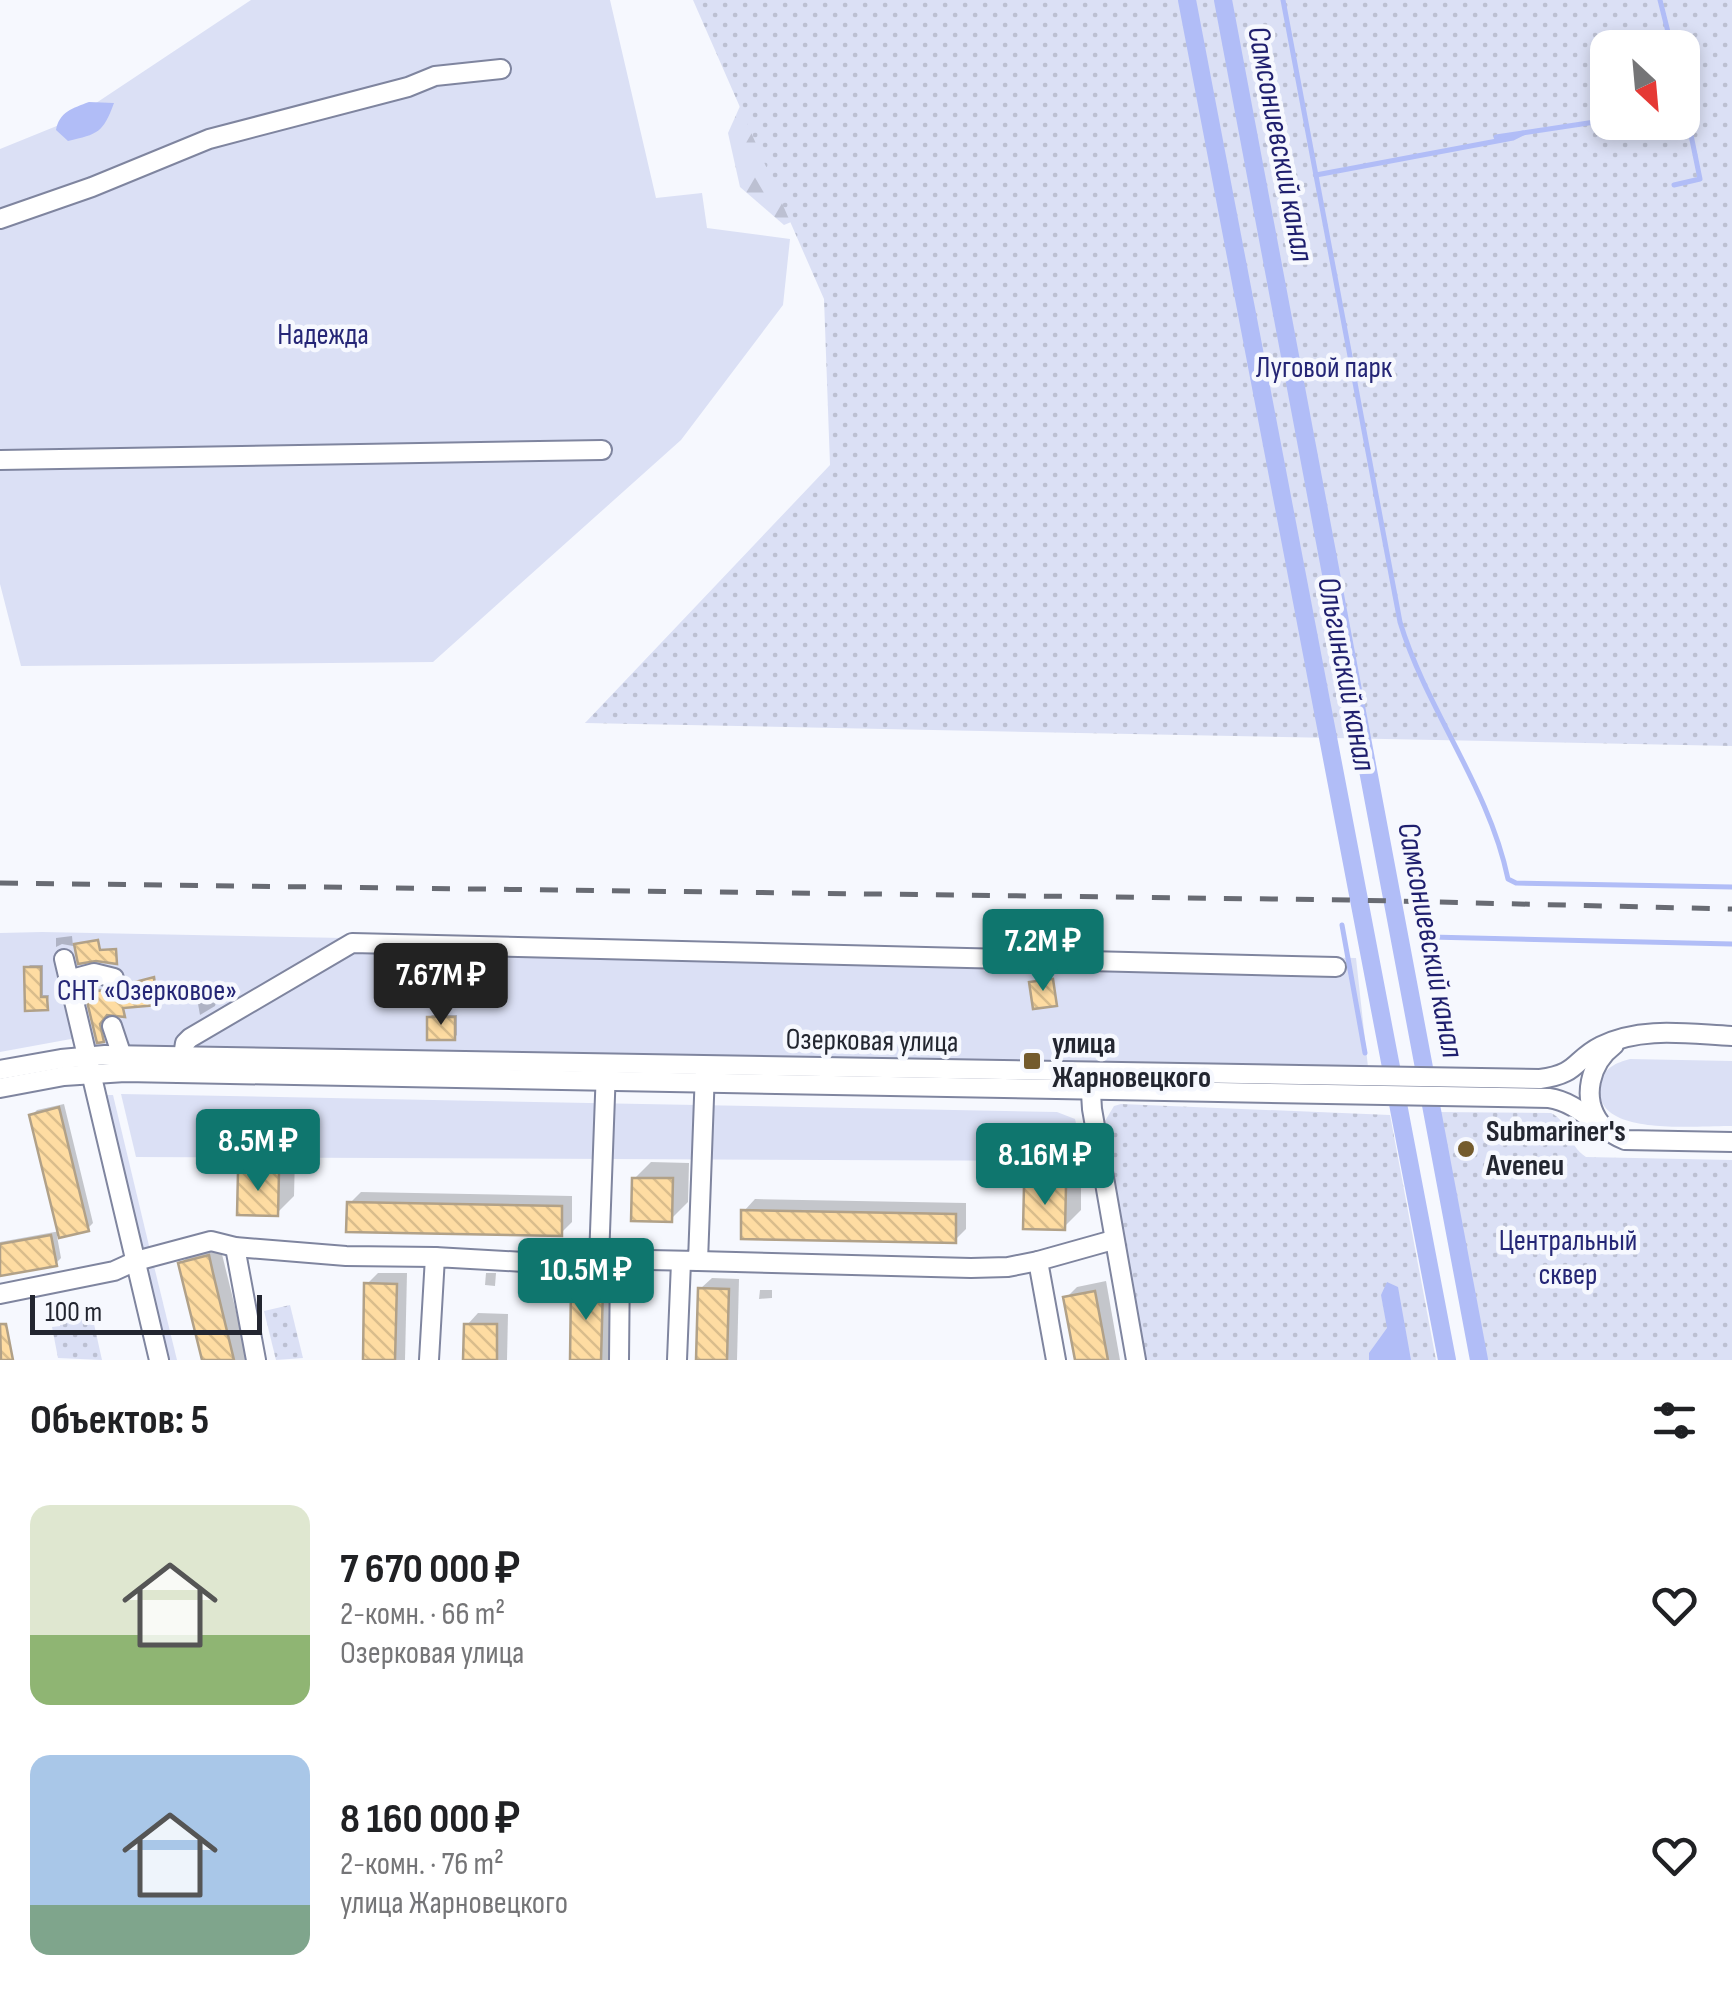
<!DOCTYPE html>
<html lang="ru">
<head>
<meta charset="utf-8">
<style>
  :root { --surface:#fff; --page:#f2f2f2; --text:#202124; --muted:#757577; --accent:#0f766e }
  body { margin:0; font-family:"Sofia Sans Condensed",sans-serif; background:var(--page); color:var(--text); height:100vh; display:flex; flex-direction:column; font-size:38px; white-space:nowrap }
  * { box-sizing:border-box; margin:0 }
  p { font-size:32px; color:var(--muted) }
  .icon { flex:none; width:55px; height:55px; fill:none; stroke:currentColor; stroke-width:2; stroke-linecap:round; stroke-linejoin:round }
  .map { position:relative; height:1360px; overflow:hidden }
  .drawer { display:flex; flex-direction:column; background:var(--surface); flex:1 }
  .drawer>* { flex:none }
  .needle { width:65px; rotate:154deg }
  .fabs { position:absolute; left:1590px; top:30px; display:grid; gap:20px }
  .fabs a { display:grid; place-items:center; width:110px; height:110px; border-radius:20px; background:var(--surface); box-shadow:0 5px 15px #0003; font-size:50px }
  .scale { position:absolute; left:30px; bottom:25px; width:232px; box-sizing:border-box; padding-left:10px; border:5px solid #232630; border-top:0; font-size:28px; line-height:35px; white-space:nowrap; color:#232630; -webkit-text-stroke:8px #f6f8fe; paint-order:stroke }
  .price { position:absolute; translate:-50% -85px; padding:0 22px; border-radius:10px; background:var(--accent); color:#fff; font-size:32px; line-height:65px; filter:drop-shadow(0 2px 5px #0008) }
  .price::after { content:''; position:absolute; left:50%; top:60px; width:30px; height:22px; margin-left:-15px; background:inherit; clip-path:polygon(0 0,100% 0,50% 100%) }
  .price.current { background:#222; color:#fff }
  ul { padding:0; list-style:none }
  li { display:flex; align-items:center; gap:30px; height:250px; padding:0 30px }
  li span { display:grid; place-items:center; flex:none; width:280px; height:200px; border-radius:20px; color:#555 }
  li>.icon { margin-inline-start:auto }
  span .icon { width:120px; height:120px; fill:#fffc; stroke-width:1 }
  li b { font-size:42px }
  h2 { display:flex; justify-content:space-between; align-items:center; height:120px; padding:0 30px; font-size:42px }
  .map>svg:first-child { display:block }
  .green { fill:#dbe0f5 }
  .forest { fill:url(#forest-firs) }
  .park { fill:url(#park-dots); fill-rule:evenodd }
  .water { fill:#b1bdf7 }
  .shadow { fill:#0003 }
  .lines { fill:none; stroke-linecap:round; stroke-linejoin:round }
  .stream { stroke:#b1bdf7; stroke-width:5 }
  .canal { stroke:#b1bdf7; stroke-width:18 }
  .building { fill:url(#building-back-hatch); stroke:#b1a188; stroke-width:2.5 }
  .minor-casing { stroke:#7f859f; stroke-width:22 }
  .minor { stroke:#fff; stroke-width:18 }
  .rail { stroke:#686b73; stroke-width:5; stroke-dasharray:18 18; stroke-linecap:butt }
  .poi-dot { fill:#745b2c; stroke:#f6f8fe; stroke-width:4 }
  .labels { text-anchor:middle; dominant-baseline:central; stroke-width:9; stroke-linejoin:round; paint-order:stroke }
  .park-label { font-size:30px; fill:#252676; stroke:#f6f8fe }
  .street-label { font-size:30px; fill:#232630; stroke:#f6f8fe }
  .poi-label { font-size:30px; font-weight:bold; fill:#232630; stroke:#f6f8fe; text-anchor:start }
  .water-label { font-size:32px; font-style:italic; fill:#1f1f6e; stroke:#f6f8fe }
</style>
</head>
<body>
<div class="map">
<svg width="1732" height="1360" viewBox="0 0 1732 1360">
  <defs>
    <pattern id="forest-firs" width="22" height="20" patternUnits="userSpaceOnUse" patternTransform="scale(2.5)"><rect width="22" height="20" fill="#dbe0f5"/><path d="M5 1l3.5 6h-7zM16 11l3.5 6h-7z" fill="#bcc0d2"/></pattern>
    <pattern id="park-dots" width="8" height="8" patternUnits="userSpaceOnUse" patternTransform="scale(2.5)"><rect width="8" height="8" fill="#dbe0f5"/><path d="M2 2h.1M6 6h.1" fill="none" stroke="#bcc0d2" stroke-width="1.8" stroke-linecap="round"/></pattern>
    <pattern id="building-back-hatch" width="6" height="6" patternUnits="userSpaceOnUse" patternTransform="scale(2.5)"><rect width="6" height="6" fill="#fedca2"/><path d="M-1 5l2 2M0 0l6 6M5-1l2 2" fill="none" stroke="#d9bd8c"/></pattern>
  </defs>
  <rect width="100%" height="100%" fill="#f6f8fe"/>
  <g class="green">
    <path d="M251,0H610L656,198L702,193L707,228L790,239L783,305L681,440L433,662L21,666L0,584V149L69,121Z"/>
    <path d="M42,932L1356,958L1368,1067L96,1047L71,1039L0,1052V933Z"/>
    <path d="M1630,1059L1732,1061V1126C1699,1125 1587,1139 1601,1082C1605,1067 1616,1063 1630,1059Z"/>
    <path d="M121,1094L1057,1112L1075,1119L1085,1161L136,1157Z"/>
    <path d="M104,1095H113L150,1250L141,1252Z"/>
    <path d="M153,1262L177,1360H168L144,1264Z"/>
  </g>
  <path class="forest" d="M749,86L822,209L784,225L740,187L728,133Z"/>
  <g class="park">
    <path d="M693,0H1732V746L585,723L830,465L824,299ZM1608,48H1682V122H1608Z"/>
    <path d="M1121,1104L1390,1115L1436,1360H1146L1102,1126L1114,1106Z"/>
    <path d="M1435,1112L1551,1113C1569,1121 1567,1145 1586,1157L1732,1160V1360H1482Z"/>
    <path d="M290,1305L303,1358L276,1360L264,1311Z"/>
    <path d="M92,1315L102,1360L58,1358L52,1327L60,1326V1322Z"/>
  </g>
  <g class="water">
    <path d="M89,102L114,103C103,133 98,134 68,141L56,130C59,112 73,108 89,102Z"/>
    <path d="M1387,1282L1398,1287L1411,1360H1369V1353L1387,1328L1381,1295Z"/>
  </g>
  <g class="shadow">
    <path d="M72,936L73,946L62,944L56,947V938Z"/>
    <path d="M30,965H43V995H49L47,1007L28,1008L27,968Z"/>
    <rect x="422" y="974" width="14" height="10"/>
    <path d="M155,977L157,1001L124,1005V1015L103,1014L100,1021L103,1040L88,988L120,990L128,984Z"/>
    <path d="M188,993V1003L172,1004V994Z"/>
    <path d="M217,998L215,1006L200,1015L198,1004L201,1001Z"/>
    <path d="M432,1015H457V1035L454,1038L429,1018Z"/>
    <path d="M64,1104L93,1223L88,1228L57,1236L61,1258L56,1263L0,1274V1242L60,1231L32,1115L37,1110Z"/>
    <path d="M257,1156H295L294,1196L277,1213L240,1173Z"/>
    <path d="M651,1162L689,1163L688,1202L671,1219L634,1179Z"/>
    <path d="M1044,1170H1081V1210L1064,1227L1027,1187Z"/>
    <path d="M361,1192L572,1196V1222L561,1233L349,1204Z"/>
    <path d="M755,1199L966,1203V1229L955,1240L744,1211Z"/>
    <path d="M220,1246L248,1360H205L181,1264L192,1252Z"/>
    <path d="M378,1273H407L405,1360H365L367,1284Z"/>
    <path d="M486,1273H496L495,1286L485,1285Z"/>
    <path d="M536,1274H549L546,1295L533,1277Z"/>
    <path d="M585,1276H613L611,1360H572L574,1287Z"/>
    <path d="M712,1278L739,1279L737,1360H699L700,1289Z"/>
    <path d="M1106,1281L1120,1360H1077L1066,1298L1077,1287Z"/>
    <path d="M760,1290H772V1298L759,1299Z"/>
    <path d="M478,1313L508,1314L507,1360H466L467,1325Z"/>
  </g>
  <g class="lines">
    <g class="stream">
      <path d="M1283,0L1400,622C1427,711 1489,787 1508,879L1516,883L1732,887"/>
      <path d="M1660,0L1672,48"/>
      <path d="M1496,137L1608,120"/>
      <path d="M1316,175L1513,138L1523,133"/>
      <path d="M1674,185L1700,179L1682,91"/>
      <path d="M1342,925L1365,1053"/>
      <path d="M1430,937L1732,944"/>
    </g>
    <g class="canal">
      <path d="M1187,0L1447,1360"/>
      <path d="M1223,0L1479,1360"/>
    </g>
  </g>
  <g class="building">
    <path d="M98,940L100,950L116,949L117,964L96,961L78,964L74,944Z"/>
    <path d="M24,967H41V997H47L48,1010L25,1011Z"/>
    <path d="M154,977L157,1005L123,1008L125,1017L107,1015L100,1024L104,1042L97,1043L84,989L94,986L96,991L116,990L124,985Z"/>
    <path d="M1053,979L1057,1006L1033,1009L1029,982Z"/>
    <rect x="427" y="1017" width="28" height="23"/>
    <path d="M59,1107L89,1231L59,1238L29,1115Z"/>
    <path d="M238,1172H279L278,1216L237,1215Z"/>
    <path d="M632,1178H673L672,1222L631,1221Z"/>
    <path d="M1024,1186H1066L1065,1230L1023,1229Z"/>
    <path d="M347,1202L562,1206V1236L346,1232Z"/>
    <path d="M741,1210L956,1214V1243L741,1239Z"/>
    <path d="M51,1235L57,1266L0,1276V1244Z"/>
    <path d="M209,1255L213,1273L234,1360H202L178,1263Z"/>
    <path d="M531,1276H547L546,1298L530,1297Z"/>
    <path d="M364,1283L397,1284L395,1360H363Z"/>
    <path d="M571,1286L603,1287L601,1360H570Z"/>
    <path d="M698,1288L729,1289L727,1360H696Z"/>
    <path d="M1095,1291L1108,1360H1075L1063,1297Z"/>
    <path d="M0,1324H6L13,1360H1Z"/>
    <path d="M464,1324H497V1360H463Z"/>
  </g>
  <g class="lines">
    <defs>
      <g id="minor">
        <path d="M0,219L92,187L209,139L408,87L435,76L501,69"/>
        <path d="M0,460L602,450"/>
        <path d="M64,959L159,1360"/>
        <path d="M68,980L94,973L114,978"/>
        <path d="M112,1026L122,1056"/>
        <path d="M183,1056L185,1043L190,1038L352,943L1336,967"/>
        <path d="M606,1069L599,1259L698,1261L705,1071"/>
        <path d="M0,1070L61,1059L105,1055L1540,1079C1579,1074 1573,1060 1601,1046C1642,1026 1688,1034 1732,1036"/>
        <path d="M1090,1077L1092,1109L1136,1360"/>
        <path d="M0,1088L64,1076L125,1072L1549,1098C1579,1102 1598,1130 1625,1140L1732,1142"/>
        <path d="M1600,1123C1581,1098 1590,1063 1614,1045"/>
        <path d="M235,1247L256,1360"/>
        <path d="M698,1261L971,1268L1008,1267L1038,1261"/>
        <path d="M0,1294L114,1271L136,1261L211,1241L235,1247L346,1256L435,1257"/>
        <path d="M429,1360L435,1257L524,1262L599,1259"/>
        <path d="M619,1360L620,1260"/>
        <path d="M677,1360L681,1262"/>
        <path d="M1056,1360L1038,1261L1113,1240"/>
      </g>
    </defs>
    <use href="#minor" class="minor-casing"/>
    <use href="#minor" class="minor"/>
    <path class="rail" d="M0,883L1350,900L1732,909"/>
  </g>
  <g class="poi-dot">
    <rect x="1022" y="1051" width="20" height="20" rx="5"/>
    <circle cx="1466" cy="1149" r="10"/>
  </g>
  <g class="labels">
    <g class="park-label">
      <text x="323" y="335">Надежда</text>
      <text x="1324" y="368">Луговой парк</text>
      <text x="147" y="991">СНТ «Озерковое»</text>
      <text x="1568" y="1241">Центральный<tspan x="1568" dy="34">сквер</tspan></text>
    </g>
    <g class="street-label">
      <text transform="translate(872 1041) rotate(1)">Озерковая улица</text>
    </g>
    <g class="poi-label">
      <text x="1052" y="1044">улица<tspan x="1052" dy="34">Жарновецкого</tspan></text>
      <text x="1486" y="1132">Submariner's<tspan x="1486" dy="34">Aveneu</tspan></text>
    </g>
    <g class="water-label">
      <text transform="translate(1280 144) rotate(79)">Самсониевский канал</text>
      <text transform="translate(1346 674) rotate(79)">Ольгинский канал</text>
      <text transform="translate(1430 940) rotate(79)">Самсониевский канал</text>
    </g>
  </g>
</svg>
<div class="fabs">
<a><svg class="needle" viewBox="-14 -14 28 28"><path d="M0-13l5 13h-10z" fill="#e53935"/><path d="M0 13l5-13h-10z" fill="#757577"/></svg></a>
</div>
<div class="scale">100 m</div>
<b class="price" style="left:1043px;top:994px">7.2M ₽</b>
<b class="price current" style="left:441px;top:1028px">7.67M ₽</b>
<b class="price" style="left:258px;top:1194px">8.5M ₽</b>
<b class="price" style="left:1045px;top:1208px">8.16M ₽</b>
<b class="price" style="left:586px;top:1323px">10.5M ₽</b>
</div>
<section class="drawer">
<h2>Объектов: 5<svg class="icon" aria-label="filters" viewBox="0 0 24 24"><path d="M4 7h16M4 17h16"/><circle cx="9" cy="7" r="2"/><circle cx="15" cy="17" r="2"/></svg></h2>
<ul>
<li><span style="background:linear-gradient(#dfe7d0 65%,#8fb573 0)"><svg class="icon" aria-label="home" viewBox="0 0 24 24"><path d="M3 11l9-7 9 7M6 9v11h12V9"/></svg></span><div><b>7 670 000 ₽</b><p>2-комн. · 66 m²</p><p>Озерковая улица</p></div><svg class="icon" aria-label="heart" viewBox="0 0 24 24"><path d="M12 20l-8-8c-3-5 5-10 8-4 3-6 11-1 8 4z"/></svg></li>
<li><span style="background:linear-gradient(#a9c7e8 75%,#7fa58c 0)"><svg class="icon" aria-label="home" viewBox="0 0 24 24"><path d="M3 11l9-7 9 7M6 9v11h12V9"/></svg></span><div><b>8 160 000 ₽</b><p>2-комн. · 76 m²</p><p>улица Жарновецкого</p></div><svg class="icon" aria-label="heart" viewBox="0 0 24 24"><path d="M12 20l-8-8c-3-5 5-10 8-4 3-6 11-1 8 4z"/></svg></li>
</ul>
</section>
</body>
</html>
